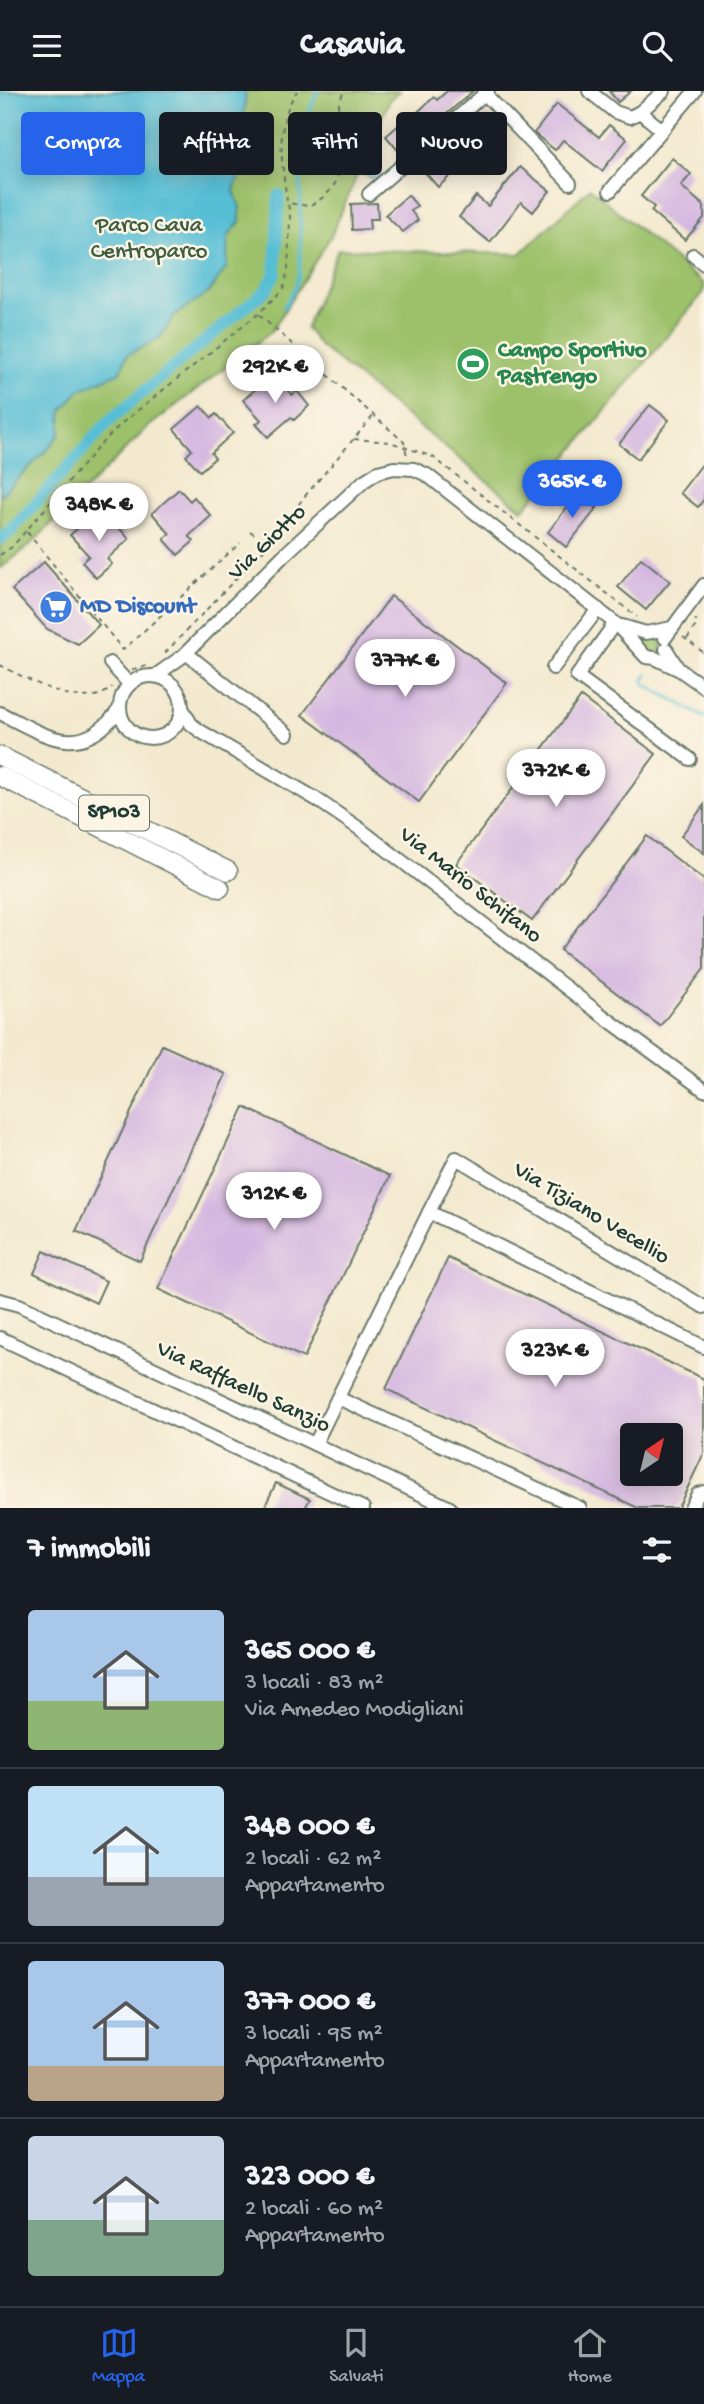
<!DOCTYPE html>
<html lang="it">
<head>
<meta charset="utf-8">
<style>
  :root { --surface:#171b24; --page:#20242c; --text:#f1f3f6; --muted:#9ea1a6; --line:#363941; --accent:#2563eb }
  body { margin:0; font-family:"Gochi Hand",sans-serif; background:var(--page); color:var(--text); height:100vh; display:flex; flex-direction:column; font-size:26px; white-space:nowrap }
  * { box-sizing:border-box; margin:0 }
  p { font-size:23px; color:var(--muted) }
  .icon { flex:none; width:38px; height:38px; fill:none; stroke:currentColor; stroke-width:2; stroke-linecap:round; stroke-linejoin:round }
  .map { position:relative; height:1417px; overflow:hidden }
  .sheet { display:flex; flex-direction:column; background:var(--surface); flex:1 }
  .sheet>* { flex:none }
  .top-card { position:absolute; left:21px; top:21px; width:663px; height:63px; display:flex; gap:14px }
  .needle { width:46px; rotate:35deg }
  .buttons { position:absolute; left:620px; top:1332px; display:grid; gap:14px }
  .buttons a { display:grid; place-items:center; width:63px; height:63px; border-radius:7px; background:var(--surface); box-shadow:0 4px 18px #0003; font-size:35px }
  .price { position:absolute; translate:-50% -60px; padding:0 16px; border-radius:24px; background:#fff; color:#222; font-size:23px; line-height:46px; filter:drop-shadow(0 2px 4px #0008) }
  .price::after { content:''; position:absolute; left:50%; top:42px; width:21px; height:16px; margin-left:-10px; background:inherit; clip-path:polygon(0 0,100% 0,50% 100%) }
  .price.on { background:var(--accent); color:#fff }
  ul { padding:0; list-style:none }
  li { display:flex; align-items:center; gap:21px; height:175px; padding:0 28px }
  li+li { border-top:2px solid var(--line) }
  li span { display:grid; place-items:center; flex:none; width:196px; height:140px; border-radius:7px; color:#555 }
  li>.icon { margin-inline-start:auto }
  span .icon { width:84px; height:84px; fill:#fffc; stroke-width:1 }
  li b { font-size:30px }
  h2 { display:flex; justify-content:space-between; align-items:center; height:84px; padding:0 28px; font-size:30px }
  .pill { padding:0 24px; border-radius:7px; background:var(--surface); box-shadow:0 4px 18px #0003; font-size:24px; line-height:63px }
  .pill.on { background:var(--accent); color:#fff }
  header { display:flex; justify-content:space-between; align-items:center; height:91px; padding:0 28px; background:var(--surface); font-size:32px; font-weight:700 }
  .tab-bar { display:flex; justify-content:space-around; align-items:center; height:98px; border-top:2px solid var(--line); background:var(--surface); font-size:19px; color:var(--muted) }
  .tab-bar a { display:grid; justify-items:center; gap:4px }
  .tab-bar .on { color:var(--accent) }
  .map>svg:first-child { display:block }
  .green { fill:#9cc16b; stroke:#5e7f50; stroke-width:2 }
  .water { fill:#57bed5; stroke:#3b7e84; stroke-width:2 }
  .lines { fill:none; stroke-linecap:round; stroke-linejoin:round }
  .stream { stroke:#57bed5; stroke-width:3.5 }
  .canal { stroke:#57bed5; stroke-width:12 }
  .building { fill:#d5b8e1; fill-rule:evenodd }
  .minor-casing { stroke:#69796a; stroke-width:16 }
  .highway-casing { stroke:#69796a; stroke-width:21 }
  .path { stroke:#69796a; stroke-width:2; stroke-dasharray:5 5; stroke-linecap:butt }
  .minor { stroke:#fff; stroke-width:12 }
  .highway { stroke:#fff; stroke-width:18 }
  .labels { text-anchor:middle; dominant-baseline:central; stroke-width:5; stroke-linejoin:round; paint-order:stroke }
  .shield { fill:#fcf5e5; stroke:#617469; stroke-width:2 }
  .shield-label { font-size:21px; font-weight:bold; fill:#1f3d34 }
  .park-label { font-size:23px; fill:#3e5e42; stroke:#fcf5e5 }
  .leisure-label { font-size:23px; font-weight:bold; fill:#27864d; stroke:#fcf5e5; text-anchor:start }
  .street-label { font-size:23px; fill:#1f3d34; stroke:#fcf5e5 }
  .shop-label { font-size:23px; font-weight:bold; fill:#366cbe; stroke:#fcf5e5; text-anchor:start }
</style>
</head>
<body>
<header><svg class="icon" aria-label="menu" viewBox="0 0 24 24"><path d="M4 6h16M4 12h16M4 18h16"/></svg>Casavia<svg class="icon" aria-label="search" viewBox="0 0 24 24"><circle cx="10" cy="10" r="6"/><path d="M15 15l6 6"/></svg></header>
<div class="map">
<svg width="704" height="1417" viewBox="0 0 704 1417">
  <rect width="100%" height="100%" fill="#fcf5e5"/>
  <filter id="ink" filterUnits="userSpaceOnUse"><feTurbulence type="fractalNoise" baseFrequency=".0143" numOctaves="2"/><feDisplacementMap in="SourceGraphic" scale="14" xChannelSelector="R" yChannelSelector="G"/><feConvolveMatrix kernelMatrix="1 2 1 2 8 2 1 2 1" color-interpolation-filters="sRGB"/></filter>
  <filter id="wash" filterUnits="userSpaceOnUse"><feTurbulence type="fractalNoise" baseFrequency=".00686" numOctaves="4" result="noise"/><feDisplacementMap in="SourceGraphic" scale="28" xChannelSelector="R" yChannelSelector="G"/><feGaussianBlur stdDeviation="1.57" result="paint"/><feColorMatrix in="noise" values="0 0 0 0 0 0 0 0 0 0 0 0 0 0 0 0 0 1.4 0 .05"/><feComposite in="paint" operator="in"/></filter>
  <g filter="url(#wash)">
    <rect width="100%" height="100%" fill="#f3e9cf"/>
    <g class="green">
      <path d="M0,0H400L390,8L331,145L271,241L148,336L30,454L0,478Z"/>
      <path d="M590,97L704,193V201L523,419L320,255L306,237L338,158L520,163Z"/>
      <circle cx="653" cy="554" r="9"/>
    </g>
    <g class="water">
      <path d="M0,0H245C247,16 243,27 235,42L242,55L237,66L242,79L234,99L240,117V131L228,145L227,176L208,202L175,224L160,247L127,264L120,281L80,299L62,320L60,343L46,360L0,405Z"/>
      <path d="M365,70L382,79L377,90L359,81Z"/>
    </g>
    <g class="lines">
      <g class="stream">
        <path d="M284,216L296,194L299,182C304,127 292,49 318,0"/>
        <path d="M647,584L644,588L645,593L704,626"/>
      </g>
      <path class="canal" d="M0,448L10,441L111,328L266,199L275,183L279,104"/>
    </g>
    <g id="blocks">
      <g class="building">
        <path d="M447,0H473L401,63L386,45L407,27L409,29L434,6L437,9Z"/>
        <path d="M609,0H631L618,11Z"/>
        <path d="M557,13L599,46L609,34L627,48L602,80L563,49L555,59L534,42Z"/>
        <path d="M487,23L498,35L492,41L495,44L478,60L464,44Z"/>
        <path d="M448,57L458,68L452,74L457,79L438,96L423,79Z"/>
        <path d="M672,67L691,83L681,95L704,115V127L685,149L651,120L654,116L641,105Z"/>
        <path d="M520,76L550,100L533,121L521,111L490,151L459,126L476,105L488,115Z"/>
        <path d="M408,104L417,115L411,120L418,129L403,141L385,124Z"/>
        <path d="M377,112L378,128H369L370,138L352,139L351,113Z"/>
        <path d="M273,283L292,304L297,300L309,315L294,329L291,326L268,346L256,333L261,329L243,309Z"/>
        <path d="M650,314L669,329L638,368L619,353Z"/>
        <path d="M201,315L212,327L216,323L233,342L211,362L215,367L200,380L186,365L192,359L174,338Z"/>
        <path d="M704,371V408L698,416L680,402Z"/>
        <path d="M179,398L190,410L194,406L211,425L189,445L194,450L178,464L164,448L170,443L152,422Z"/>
        <path d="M578,402L597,417L566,456L548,441Z"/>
        <path d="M97,421L108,433L112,429L129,448L107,468L112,473L96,487L82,471L89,465L70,444Z"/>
        <path d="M641,467L670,490L646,519L618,496Z"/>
        <path d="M44,471L99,534L78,553L47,538L12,499Z"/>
        <path d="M391,505L507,592L419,711L302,624Z"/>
        <path d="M581,606L656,663L532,830L456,773Z"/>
        <path d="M704,714V762L681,745Z"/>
        <path d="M647,745L704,789V878L660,935L560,859Z"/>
        <path d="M162,954L226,983L140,1170L76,1140Z"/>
        <path d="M244,1016L390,1085L304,1267L158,1198Z"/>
        <path d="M44,1160L106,1190L96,1212L34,1182Z"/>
        <path d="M448,1167L704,1288V1362L678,1417H638L386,1298ZM632,1344H670V1382H632Z"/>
        <path d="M276,1392L310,1408L305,1417H264Z"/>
      </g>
    </g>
  </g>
  <g filter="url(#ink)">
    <use href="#blocks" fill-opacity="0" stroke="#69796a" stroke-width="2"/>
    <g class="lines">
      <defs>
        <g id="minor">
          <path d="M589,0L615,21L630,26L640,21L664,0"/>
          <path d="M485,3L570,92"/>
          <path d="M640,21L662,39L695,0"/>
          <path d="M610,100L662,39"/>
          <path d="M369,103L488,0"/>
          <path d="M693,164L704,173"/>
          <path d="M615,532L577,585L690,668"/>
          <path d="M622,535L646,542L672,537"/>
          <path d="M665,547L704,494"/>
          <path d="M666,558L677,576"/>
          <path d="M186,562L287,643"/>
          <path d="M110,572L129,593"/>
          <path d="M553,577L598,518"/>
          <circle cx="151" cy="616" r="31"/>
          <path d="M155,585L183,565L283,465L364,390L378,381L394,377L414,378L427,384L615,532L646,566L655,567L680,579L704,596"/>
          <path d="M182,617L191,633L200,640L316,708L360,738L599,922L704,999"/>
          <path d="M0,622C46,645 82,672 120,617"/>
          <path d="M429,1121L456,1067L704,1216"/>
          <path d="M0,1209L19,1214L450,1417"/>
          <path d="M0,1247L363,1417"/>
          <path d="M338,1307L580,1417"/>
          <path d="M315,1353L429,1121L704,1256"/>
          <path d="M691,1417L698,1403L704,1401"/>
        </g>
        <g id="highway">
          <path d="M0,665L228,780"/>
          <path d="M0,685L220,797"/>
        </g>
      </defs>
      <use href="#minor" class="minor-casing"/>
      <use href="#highway" class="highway-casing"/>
      <g class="path">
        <path d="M287,110C282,72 274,34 297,0"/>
        <path d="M259,224L404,351L407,365"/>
        <path d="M354,348L390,351L433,366L637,526"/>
        <path d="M250,440L272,456"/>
        <path d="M27,441L123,559L240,452"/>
        <path d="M0,464L12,456L101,353L122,332L258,223L283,198L288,179L290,126L288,112L309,115C323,108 340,95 338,77C337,68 333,59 333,49C333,32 337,16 344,0"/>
        <path d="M683,546L704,562"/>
        <path d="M687,548L695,536L696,528"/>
        <path d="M165,562L268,454L305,405L374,324"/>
        <path d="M0,574C26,587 86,623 112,596"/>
        <path d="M132,579L146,575"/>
      </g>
      <use href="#minor" class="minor"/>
      <use href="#highway" class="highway"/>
    </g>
  </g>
  <defs>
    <symbol id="stadium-disc" viewBox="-11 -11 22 22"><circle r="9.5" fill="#2e9e5b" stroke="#fcf5e5"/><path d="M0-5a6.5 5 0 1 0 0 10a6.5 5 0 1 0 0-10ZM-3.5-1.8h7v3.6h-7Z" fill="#fff"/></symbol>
    <symbol id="supermarket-disc" viewBox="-11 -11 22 22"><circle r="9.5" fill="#3f7fe0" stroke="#fcf5e5"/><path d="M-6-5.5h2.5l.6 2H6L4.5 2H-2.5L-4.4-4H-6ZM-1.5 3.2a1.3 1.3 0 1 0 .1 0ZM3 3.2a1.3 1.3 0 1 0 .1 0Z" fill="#fff"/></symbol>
  </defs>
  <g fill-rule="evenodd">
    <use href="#stadium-disc" x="454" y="254" width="38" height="38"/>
    <use href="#supermarket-disc" x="37" y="497" width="38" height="38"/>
  </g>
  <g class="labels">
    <rect class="shield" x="79" y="704.5" width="70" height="35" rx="5"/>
    <g class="shield-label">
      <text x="114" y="722">SP103</text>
    </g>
    <g class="park-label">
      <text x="149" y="135">Parco Cava<tspan x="149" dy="26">Centroparco</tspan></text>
    </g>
    <g class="leisure-label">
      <text x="498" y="260">Campo Sportivo<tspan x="498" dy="26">Pastrengo</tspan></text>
    </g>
    <g class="street-label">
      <text transform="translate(268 452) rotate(-44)">Via Giotto</text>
      <text transform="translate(470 795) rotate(38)">Via Mario Schifano</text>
      <text transform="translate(591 1123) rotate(31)">Via Tiziano Vecellio</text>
      <text transform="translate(243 1297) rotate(25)">Via Raffaello Sanzio</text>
    </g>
    <g class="shop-label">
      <text x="80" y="516">MD Discount</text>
    </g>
  </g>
</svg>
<div class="buttons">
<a><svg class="needle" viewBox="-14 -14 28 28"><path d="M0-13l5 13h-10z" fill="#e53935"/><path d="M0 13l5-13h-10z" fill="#9ea1a6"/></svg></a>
</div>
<b class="price" style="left:275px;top:314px">292K €</b>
<b class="price on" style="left:572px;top:429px">365K €</b>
<b class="price" style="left:99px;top:452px">348K €</b>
<b class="price" style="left:405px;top:608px">377K €</b>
<b class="price" style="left:556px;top:718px">372K €</b>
<b class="price" style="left:274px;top:1141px">312K €</b>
<b class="price" style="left:555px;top:1298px">323K €</b>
<div class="top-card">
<a class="pill on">Compra</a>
<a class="pill">Affitta</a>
<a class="pill">Filtri</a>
<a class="pill">Nuovo</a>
</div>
</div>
<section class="sheet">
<h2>7 immobili<svg class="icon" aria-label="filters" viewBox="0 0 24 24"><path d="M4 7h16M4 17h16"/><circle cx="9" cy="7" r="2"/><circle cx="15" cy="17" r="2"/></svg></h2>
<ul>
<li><span style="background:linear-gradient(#a9c7e8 65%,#8fb573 0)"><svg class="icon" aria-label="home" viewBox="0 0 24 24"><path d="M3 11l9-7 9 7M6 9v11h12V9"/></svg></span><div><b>365 000 €</b><p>3 locali · 83 m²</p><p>Via Amedeo Modigliani</p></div></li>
<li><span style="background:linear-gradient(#bfe0f5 65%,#9aa5b1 0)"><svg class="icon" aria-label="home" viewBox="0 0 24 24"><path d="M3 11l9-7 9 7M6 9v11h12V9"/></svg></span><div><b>348 000 €</b><p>2 locali · 62 m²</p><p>Appartamento</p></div></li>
<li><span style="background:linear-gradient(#a9c7e8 75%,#b9a48a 0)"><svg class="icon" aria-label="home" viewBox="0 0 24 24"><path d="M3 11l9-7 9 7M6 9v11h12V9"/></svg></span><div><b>377 000 €</b><p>3 locali · 95 m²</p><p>Appartamento</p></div></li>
<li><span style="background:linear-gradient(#c9d6e8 60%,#7fa58c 0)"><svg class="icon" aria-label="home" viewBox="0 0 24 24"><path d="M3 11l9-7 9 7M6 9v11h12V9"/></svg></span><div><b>323 000 €</b><p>2 locali · 60 m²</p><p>Appartamento</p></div></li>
</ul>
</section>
<nav class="tab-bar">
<a class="on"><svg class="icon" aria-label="map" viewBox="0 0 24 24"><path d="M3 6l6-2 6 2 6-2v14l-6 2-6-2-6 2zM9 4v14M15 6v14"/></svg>Mappa</a>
<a><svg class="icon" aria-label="saved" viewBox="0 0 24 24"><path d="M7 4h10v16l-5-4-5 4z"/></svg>Salvati</a>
<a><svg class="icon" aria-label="home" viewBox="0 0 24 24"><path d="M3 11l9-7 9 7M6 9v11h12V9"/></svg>Home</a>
</nav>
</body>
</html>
